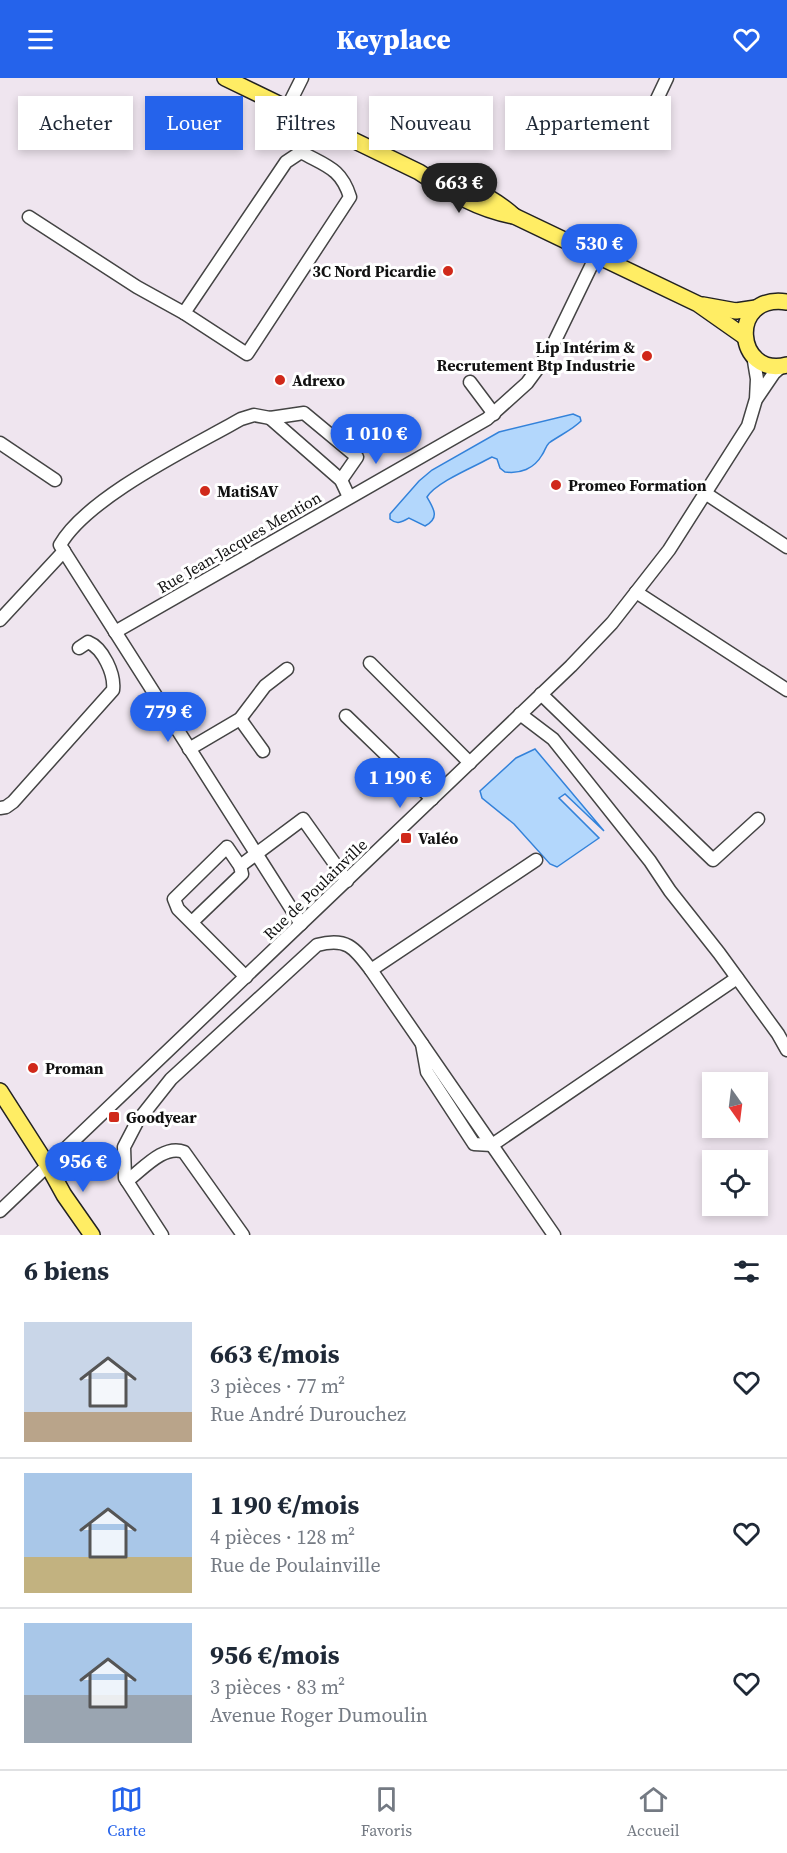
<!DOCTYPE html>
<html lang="fr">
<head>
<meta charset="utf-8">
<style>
  :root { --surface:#fff; --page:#f6f6f7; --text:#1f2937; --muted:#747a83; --line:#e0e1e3; --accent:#2563eb }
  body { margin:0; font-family:"Source Serif 4",serif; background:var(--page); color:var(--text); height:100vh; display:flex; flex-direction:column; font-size:22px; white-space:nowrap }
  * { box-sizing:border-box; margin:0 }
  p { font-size:20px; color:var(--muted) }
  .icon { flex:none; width:33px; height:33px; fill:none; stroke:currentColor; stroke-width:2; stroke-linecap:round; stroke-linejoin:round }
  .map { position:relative; height:1157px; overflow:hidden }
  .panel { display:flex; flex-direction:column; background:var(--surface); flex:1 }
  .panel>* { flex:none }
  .hud { position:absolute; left:18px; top:18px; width:752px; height:54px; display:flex; gap:12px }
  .needle { width:39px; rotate:166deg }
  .buttons { position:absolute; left:702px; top:994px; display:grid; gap:12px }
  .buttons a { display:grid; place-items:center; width:66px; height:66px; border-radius:0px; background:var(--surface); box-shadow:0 3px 9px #0003; font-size:30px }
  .price { position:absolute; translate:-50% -51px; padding:0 14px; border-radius:21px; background:var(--accent); color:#fff; font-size:20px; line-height:39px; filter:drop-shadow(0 2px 3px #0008) }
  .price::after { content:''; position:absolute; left:50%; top:36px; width:18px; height:14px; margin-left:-9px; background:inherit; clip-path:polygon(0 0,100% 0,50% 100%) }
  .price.active { background:#222; color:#fff }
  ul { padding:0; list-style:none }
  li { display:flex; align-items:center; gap:18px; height:150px; padding:0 24px }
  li+li { border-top:2px solid var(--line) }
  li span { display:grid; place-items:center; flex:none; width:168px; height:120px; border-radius:0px; color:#555 }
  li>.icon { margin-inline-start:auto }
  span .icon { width:72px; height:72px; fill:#fffc; stroke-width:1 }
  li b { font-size:26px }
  h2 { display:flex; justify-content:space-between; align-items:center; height:72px; padding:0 24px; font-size:26px }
  .pill { padding:0 21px; border-radius:0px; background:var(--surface); box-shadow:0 3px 9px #0003; font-size:21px; line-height:54px }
  .pill.active { background:var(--accent); color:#fff }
  header { display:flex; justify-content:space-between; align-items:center; height:78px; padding:0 24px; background:var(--accent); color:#fff; font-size:27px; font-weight:800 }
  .tabs { display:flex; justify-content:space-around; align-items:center; height:84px; border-top:2px solid var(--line); background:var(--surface); font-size:16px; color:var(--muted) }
  .tabs a { display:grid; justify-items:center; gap:3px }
  .tabs .active { color:var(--accent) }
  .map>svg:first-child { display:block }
  .industrial { fill:#efe5ef; fill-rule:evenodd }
  .water { fill:#b3d7fc; stroke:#3382da; stroke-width:1.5 }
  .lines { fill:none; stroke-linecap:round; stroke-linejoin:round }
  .minor-casing { stroke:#444; stroke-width:15 }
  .major-casing { stroke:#222; stroke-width:18 }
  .minor { stroke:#fff; stroke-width:12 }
  .major { stroke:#ffed64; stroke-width:15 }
  .poi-dot { fill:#d0291a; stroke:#fff; stroke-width:2 }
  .labels { text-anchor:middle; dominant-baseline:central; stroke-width:6; stroke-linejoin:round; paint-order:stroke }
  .poi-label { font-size:16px; font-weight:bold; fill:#111; stroke:#fff; text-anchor:start }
  .street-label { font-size:16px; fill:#111; stroke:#fff }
</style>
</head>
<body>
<header><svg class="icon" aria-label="menu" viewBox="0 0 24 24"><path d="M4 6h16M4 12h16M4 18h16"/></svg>Keyplace<svg class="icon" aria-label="heart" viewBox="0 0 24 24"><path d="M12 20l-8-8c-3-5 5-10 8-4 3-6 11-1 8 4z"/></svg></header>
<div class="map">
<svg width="787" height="1157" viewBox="0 0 787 1157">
  <rect width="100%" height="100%" fill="#fffef4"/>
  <path class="industrial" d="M0,0H787V1157H0ZM712,1005H758V1050H712ZM712,1083H758V1128H712Z"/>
  <g class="water">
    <path d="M573,336L580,339L581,343C572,352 560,357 549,365C545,369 545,373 542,377C534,391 520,396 505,394L500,390L497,381L492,379C476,388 436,404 427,419C434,431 440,440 425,448L409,440C402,444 397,447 390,441V436L419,403L432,392L499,354Z"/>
    <path d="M535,671L604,753L565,716L559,720L599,760L557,789L550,786L514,746L482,720L480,713L516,680Z"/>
  </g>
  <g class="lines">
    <defs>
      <g id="minor">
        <path d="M287,30L302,0"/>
        <path d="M638,61L667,0"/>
        <path d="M301,74C326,88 341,90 350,119L247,276L184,235L286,84L301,74L317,44"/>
        <path d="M29,139L137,209L184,235"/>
        <path d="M470,304L494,336"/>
        <path d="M757,320L774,295L782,288"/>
        <path d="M270,340L341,402L349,419"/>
        <path d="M0,365L55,402"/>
        <path d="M705,415L787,469"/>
        <path d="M636,514L787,612"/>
        <path d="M0,542L64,473"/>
        <path d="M115,554L487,341L527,305L549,275L596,178"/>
        <path d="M370,585L470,685"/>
        <path d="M541,616L713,782L758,741"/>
        <path d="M520,636L553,661L650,783L670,813L719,875L778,956L787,972"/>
        <path d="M346,638L432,721"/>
        <path d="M240,641L263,673"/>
        <path d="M189,671L240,641L265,608L287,591"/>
        <path d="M0,730L6,729L13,724L113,612C115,596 103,570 88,564L79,570"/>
        <path d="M240,788L303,741L347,803"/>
        <path d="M192,844L242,796L240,788L227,769L174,821L178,831L246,899"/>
        <path d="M301,846L60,467C87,419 192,369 241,341L254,337L270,340L304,335L357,379L341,402"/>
        <path d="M371,892L554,1157"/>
        <path d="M422,966L427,994L474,1066L492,1067L737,900"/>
        <path d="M127,1103C143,1091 164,1066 184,1074L243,1157"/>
        <path d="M0,1133L571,588L612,545L669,472L748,348L756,321L757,301L753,277"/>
        <path d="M162,1157L125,1100L124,1069L137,1044L171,1001L317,867C346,859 354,869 371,892L536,782"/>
      </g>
      <g id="major">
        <path d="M225,0L419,94C449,114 479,132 514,138L698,226L745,259"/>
        <path d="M432,97C462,105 491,117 514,138"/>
        <path d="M787,224C727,215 736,301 787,287"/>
        <path d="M703,227L736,233L756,230"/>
        <path d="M0,1013L48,1088L64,1117L92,1157"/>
      </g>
    </defs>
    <use href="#minor" class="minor-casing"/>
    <use href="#major" class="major-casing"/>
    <use href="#minor" class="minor"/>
    <use href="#major" class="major"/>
  </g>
  <g class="poi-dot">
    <circle cx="448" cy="193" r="6"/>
    <circle cx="647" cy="278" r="6"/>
    <circle cx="280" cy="302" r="6"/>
    <circle cx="556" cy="407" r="6"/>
    <circle cx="205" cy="413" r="6"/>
    <rect x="400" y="754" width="12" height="12" rx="3"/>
    <circle cx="33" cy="990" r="6"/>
    <rect x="108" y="1033" width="12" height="12" rx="3"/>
  </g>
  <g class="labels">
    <g class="poi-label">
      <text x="436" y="193" text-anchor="end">3C Nord Picardie</text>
      <text x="635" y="269" text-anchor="end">Lip Intérim &amp;<tspan x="635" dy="18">Recrutement Btp Industrie</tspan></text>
      <text x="292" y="302">Adrexo</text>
      <text x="568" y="407">Promeo Formation</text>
      <text x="217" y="413">MatiSAV</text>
      <text x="418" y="760">Valéo</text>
      <text x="45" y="990">Proman</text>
      <text x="126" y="1039">Goodyear</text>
    </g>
    <g class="street-label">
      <text transform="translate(239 464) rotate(-30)">Rue Jean-Jacques Mention</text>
      <text transform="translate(315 811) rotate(-44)">Rue de Poulainville</text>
    </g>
  </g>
</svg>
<div class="buttons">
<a><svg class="needle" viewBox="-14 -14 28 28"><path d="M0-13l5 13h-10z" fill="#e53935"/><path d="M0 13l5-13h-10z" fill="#747a83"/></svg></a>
<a><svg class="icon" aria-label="locate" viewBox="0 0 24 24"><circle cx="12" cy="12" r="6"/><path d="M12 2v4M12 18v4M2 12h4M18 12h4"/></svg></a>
</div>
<b class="price active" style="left:459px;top:136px">663 €</b>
<b class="price" style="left:599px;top:197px">530 €</b>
<b class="price" style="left:376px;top:387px">1 010 €</b>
<b class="price" style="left:168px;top:665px">779 €</b>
<b class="price" style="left:400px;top:731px">1 190 €</b>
<b class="price" style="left:83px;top:1115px">956 €</b>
<div class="hud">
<a class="pill">Acheter</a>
<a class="pill active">Louer</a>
<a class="pill">Filtres</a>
<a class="pill">Nouveau</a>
<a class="pill">Appartement</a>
</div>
</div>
<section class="panel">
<h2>6 biens<svg class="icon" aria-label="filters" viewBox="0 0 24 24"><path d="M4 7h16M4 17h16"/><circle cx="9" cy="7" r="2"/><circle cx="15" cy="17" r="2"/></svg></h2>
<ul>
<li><span style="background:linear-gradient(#c9d6e8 75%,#b9a48a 0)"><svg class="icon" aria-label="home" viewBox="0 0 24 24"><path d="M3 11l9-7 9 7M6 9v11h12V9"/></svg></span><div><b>663 €/mois</b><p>3 pièces · 77 m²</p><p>Rue André Durouchez</p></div><svg class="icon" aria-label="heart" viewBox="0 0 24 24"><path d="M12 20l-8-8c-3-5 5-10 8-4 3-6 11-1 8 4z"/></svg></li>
<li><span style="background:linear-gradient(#a9c7e8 70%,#c2b280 0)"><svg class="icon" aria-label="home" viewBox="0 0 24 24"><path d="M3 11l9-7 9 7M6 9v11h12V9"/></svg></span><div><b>1 190 €/mois</b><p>4 pièces · 128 m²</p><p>Rue de Poulainville</p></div><svg class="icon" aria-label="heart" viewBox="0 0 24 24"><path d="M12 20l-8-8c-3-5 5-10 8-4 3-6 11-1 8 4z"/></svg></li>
<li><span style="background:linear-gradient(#a9c7e8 60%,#9aa5b1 0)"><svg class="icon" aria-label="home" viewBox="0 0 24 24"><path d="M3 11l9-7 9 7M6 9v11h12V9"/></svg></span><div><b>956 €/mois</b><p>3 pièces · 83 m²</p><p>Avenue Roger Dumoulin</p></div><svg class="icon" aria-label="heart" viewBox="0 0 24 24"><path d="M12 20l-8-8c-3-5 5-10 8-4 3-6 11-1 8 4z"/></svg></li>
</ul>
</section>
<nav class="tabs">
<a class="active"><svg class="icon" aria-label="map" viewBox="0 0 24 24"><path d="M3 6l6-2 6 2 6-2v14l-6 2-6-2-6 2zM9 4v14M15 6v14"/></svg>Carte</a>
<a><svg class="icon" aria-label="saved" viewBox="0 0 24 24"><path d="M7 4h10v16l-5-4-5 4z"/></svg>Favoris</a>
<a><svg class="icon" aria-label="home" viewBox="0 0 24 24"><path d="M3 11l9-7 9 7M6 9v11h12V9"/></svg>Accueil</a>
</nav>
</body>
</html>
